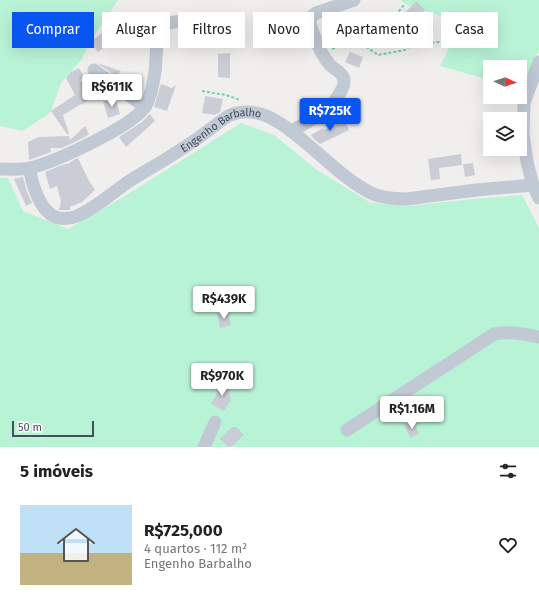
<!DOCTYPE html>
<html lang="pt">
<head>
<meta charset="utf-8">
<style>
  :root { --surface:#fff; --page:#f6f6f6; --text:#222; --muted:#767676; --line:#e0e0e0; --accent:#0855f2 }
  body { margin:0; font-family:"Fira Sans",sans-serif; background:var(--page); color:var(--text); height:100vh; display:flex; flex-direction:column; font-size:15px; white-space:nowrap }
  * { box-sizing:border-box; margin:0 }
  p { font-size:13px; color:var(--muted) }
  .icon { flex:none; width:22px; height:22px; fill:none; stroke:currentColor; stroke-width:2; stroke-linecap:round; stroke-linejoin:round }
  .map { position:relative; height:447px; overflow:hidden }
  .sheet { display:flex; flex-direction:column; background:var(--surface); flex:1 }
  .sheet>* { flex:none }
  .guide { position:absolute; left:12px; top:12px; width:515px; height:36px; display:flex; gap:8px }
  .needle { width:26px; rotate:94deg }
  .buttons { position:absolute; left:483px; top:60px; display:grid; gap:8px }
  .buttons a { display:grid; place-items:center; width:44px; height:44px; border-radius:0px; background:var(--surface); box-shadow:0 4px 16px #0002; font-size:20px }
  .scale { position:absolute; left:12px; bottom:10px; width:82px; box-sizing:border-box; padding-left:4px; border:2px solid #454f5e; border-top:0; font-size:11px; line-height:14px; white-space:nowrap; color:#454f5e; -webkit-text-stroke:3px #fff; paint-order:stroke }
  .price { position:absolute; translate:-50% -34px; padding:0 9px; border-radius:4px; background:#fff; color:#222; font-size:13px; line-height:26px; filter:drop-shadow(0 1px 2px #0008) }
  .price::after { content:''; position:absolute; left:50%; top:24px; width:12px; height:9px; margin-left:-6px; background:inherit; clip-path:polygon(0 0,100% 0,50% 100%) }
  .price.current { background:var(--accent); color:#fff }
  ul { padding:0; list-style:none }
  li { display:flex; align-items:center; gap:12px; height:100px; padding:0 20px }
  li+li { border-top:1px solid var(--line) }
  li span { display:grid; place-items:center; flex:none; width:112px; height:80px; border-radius:0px; color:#555 }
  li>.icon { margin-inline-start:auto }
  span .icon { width:48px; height:48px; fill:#fffc; stroke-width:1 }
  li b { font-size:17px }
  h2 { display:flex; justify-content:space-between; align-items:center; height:48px; padding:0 20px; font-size:17px }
  .pill { padding:0 14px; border-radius:0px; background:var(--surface); box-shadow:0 4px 16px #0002; font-size:14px; line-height:36px }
  .pill.current { background:var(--accent); color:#fff }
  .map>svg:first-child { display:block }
  .green { fill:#b9f3d6 }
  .building { fill:#cacdd5 }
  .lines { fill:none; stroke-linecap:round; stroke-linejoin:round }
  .path { stroke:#6dd4ad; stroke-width:2; stroke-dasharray:3 2; stroke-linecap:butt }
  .minor { stroke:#c1c9d5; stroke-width:13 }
  .labels { text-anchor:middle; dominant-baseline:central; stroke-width:3; stroke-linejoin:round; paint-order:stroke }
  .street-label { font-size:11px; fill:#454f5e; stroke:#fff }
</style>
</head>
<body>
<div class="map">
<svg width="539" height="447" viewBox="0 0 539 447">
  <rect width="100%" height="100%" fill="#f1efee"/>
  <g class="green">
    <path d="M0,0H118L90,42L82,59L61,83L51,111L47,115L22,131L0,126Z"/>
    <path d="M401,0H539V50L522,89H520V67H490V80L440,66L453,39L446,18L405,4Z"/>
    <path d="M241,123L274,135L317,170L371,203L411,206L472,199L522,195L539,228V447H0V178H8L23,211L68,229L120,199Z"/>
  </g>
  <g class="building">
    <path d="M416,1L425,10L418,18L434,30L428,37L424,34L417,43L401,31L397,39L388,35L399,18H400Z"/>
    <path d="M130,12L146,15L134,24L127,21Z"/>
    <path d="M105,31L113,41L98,52L90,42Z"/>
    <path d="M350,52L363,57L359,68L345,62Z"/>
    <path d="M230,53V78L218,77V54Z"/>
    <path d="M97,63L121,71L116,76Z"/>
    <path d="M79,68L84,77L80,80L94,95L82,105L81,104L63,115L69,134H67L51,111L75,95L66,78L71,72Z"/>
    <path d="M161,84L172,88L176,85L167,111L154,107Z"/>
    <path d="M205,96L223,99L220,112L215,115L202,113Z"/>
    <path d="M115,97L120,114L108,118L103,102Z"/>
    <path d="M150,114L155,121L126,147L119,137L142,122Z"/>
    <path d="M344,120L349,130L320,144L313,138L311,135L323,128L324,130Z"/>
    <path d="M85,126L89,134L85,137L62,148H50L51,152L29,160L28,142L39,137L69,136L70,140Z"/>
    <path d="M461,154L462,165L439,168L440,179L431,180L428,159Z"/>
    <path d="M78,158L89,181L95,190L82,202L70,207V210H59L61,201L57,186L50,189L45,172L62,165L70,163V162Z"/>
    <path d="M473,163L475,175L465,177L463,164Z"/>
    <path d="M23,177L27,192L32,203L26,206L14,179Z"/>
    <path d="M228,311L231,325L220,328L217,314Z"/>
    <path d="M226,377L231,400L224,411L211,404Z"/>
    <path d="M413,421L419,434L410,438L404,425Z"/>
    <path d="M232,427H236L244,435L231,447H228L220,439Z"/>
  </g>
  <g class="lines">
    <g class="path">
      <path d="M343,15L358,41L378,55L405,50L410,46L446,41"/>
      <path d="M332,49C343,45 353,40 365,42L383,30L405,4"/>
      <path d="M202,91L226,95L240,100"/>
    </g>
    <g class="minor">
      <path d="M539,62L524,103L523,134L527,162L533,185L539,198"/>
      <path d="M94,70L145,107"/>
      <path d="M291,131C311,120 332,111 342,89C344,85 345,81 343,77C341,72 334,69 330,65C323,57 319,48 315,38C313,31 309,25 310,18L316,13L354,0"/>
      <path id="s1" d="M30,168C31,183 41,215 59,218C64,219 72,218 77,216C95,209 114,191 131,180C147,170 164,161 180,150C197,140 212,127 228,116C240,110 257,111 269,117C306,136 332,172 369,192C380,198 395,199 407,199L476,190L533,185"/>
      <path d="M0,169C10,169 21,170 30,168C55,162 131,127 145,107C151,97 153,84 155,72C157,59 154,31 167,24C173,21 181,21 188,21"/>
      <path d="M347,430L494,334C510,331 523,334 539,337"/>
      <path d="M204,447L215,422"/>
    </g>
  </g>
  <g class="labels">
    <g class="street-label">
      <text stroke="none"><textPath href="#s1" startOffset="249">Engenho Barbalho</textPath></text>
    </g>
  </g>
</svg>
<div class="buttons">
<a><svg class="needle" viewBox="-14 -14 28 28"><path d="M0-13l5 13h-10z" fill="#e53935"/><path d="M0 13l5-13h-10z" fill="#767676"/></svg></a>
<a><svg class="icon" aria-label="layers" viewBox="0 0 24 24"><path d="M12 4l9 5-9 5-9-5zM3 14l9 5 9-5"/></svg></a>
</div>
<div class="scale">50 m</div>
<b class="price" style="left:112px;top:108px">R$611K</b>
<b class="price current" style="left:330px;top:132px">R$725K</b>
<b class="price" style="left:224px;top:320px">R$439K</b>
<b class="price" style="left:222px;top:397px">R$970K</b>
<b class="price" style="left:412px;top:430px">R$1.16M</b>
<div class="guide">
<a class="pill current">Comprar</a>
<a class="pill">Alugar</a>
<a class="pill">Filtros</a>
<a class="pill">Novo</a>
<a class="pill">Apartamento</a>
<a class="pill">Casa</a>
</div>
</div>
<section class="sheet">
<h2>5 imóveis<svg class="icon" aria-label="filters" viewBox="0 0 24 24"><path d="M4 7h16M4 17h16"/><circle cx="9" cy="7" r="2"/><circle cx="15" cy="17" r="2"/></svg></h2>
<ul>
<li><span style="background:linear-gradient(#bfe0f5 60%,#c2b280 0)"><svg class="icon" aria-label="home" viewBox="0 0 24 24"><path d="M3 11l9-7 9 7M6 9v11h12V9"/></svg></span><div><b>R$725,000</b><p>4 quartos · 112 m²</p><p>Engenho Barbalho</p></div><svg class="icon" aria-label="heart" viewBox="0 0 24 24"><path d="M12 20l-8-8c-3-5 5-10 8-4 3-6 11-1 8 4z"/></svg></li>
</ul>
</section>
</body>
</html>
